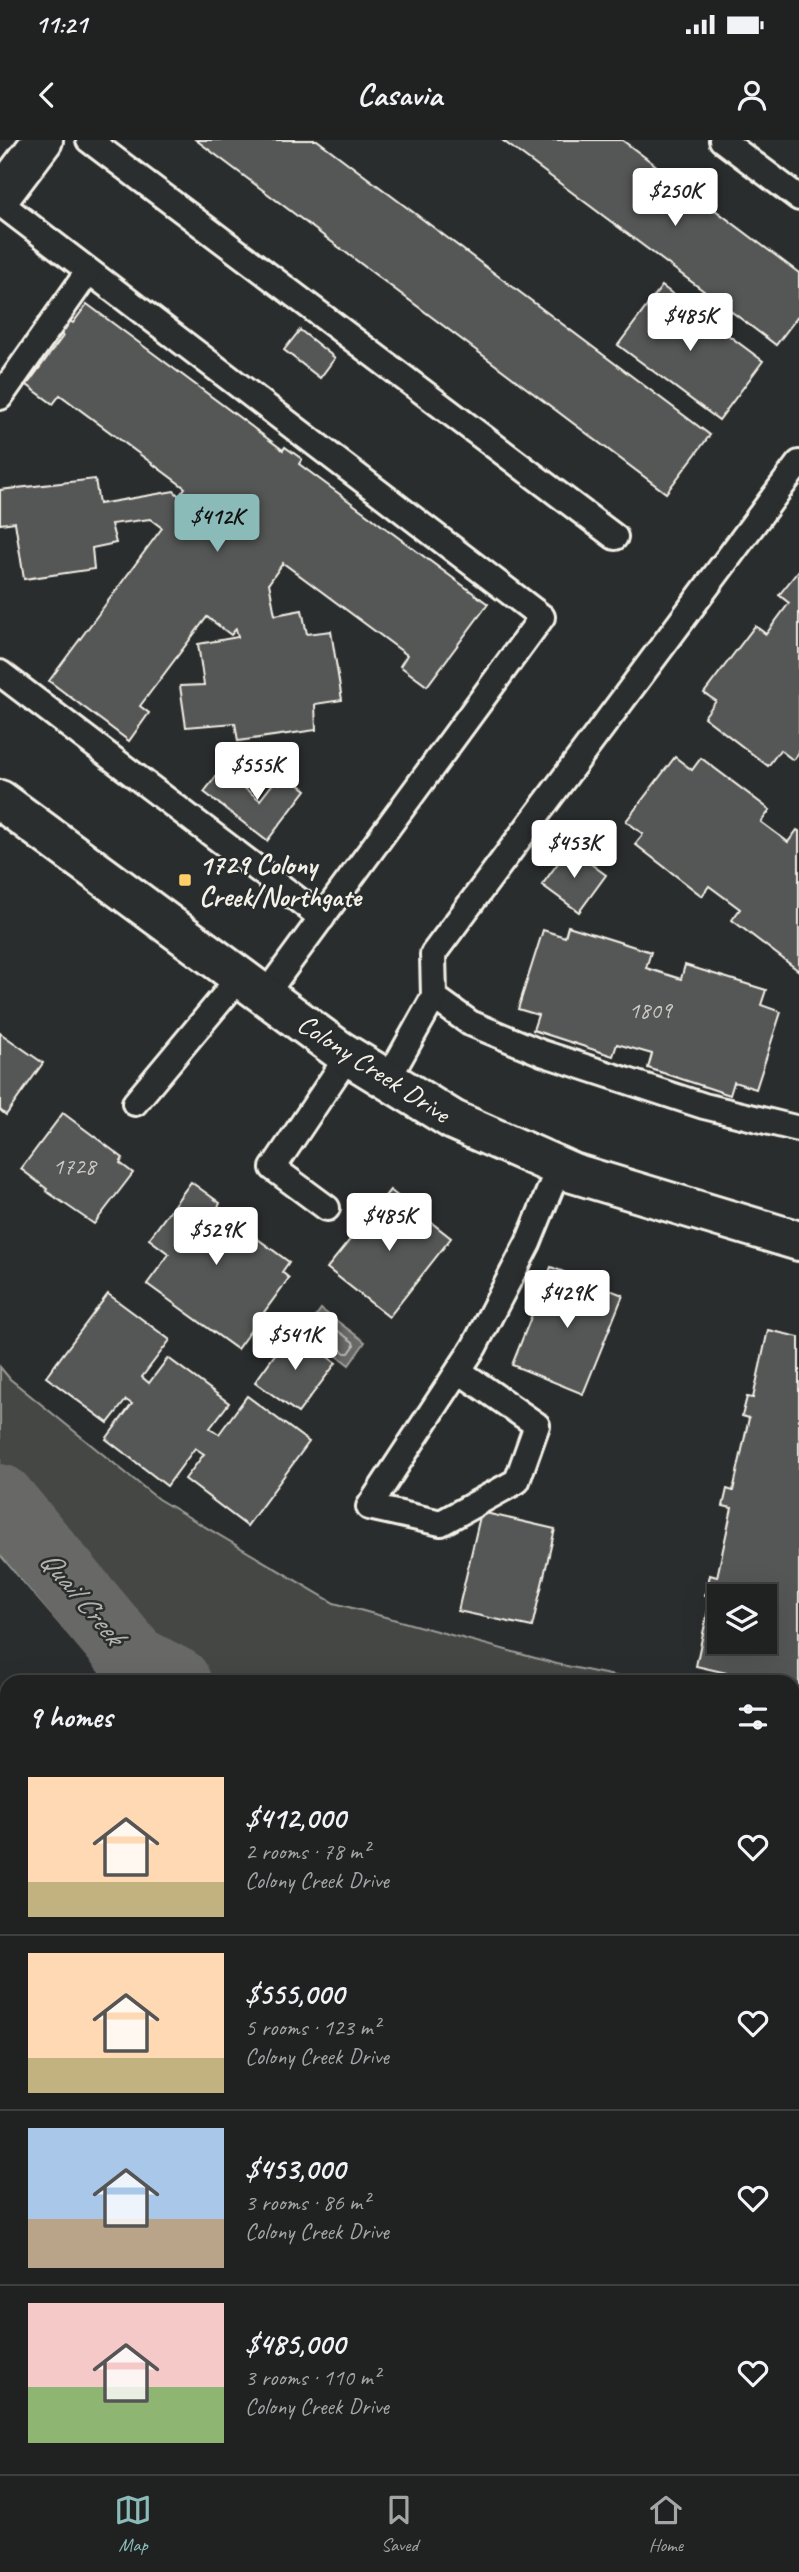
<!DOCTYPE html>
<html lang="en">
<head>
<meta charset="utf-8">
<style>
  :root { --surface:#202222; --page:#282a2a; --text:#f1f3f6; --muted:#a2a4a5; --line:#3d3f40; --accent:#8bbbb9 }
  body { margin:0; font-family:Caveat,sans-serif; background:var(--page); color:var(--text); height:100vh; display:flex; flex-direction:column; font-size:26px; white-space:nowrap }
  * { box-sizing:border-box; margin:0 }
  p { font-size:23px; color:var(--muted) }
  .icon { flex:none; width:38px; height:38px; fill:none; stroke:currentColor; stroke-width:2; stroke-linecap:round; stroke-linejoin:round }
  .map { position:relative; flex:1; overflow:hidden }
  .sheet { position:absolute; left:0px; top:1535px; width:800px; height:800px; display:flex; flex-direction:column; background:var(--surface); border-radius:21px 21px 0 0; box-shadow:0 7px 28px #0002,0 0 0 2px var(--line) }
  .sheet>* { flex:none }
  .tools { position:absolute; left:707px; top:1444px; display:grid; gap:14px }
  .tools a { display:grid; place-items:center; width:70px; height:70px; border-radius:0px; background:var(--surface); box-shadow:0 7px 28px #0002,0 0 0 2px var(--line); font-size:35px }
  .price { position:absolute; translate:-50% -60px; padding:0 16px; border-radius:7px; background:#fff; color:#222; font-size:23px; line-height:46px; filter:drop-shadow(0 2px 4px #0008) }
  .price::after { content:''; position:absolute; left:50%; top:42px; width:21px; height:16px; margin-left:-10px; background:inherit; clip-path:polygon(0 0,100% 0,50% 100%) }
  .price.current { background:var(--accent); color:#111 }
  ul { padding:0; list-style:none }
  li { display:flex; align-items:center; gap:21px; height:175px; padding:0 28px }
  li+li { border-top:2px solid var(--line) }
  li span { display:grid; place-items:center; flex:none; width:196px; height:140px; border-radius:0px; color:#555 }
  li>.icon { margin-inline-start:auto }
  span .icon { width:84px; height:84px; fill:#fffc; stroke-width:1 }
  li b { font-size:30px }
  h2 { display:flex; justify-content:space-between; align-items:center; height:84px; padding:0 28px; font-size:30px }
  .status { display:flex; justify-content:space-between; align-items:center; height:49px; padding:0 35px; background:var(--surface); direction:ltr }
  .status svg { height:19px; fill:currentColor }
  header { display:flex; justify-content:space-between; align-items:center; height:91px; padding:0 28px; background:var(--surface); font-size:32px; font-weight:600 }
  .tab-bar { display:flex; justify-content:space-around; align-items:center; height:98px; border-top:2px solid var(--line); background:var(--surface); font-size:19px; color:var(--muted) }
  .tab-bar a { display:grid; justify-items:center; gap:4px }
  .tab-bar .current { color:var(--accent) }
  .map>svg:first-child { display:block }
  .green { fill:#444645; stroke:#9c9c96; stroke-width:2 }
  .water { fill:#676866; stroke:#9f9f9a; stroke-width:2 }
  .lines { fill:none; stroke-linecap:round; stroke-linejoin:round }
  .shore { stroke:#bcbab4; stroke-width:2 }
  .river { stroke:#676866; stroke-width:70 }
  .building { fill:#555756; stroke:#f4f1e8; stroke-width:2; fill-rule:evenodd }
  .lane-casing { stroke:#f4f1e8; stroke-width:30 }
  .street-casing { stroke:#f4f1e8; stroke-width:44 }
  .secondary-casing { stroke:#f4f1e8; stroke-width:44 }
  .lane { stroke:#2a2d2e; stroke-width:24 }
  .street { stroke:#2a2d2e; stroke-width:38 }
  .secondary { stroke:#2a2d2e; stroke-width:38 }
  .poi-dot { fill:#ffd166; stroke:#2a2d2e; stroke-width:2.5 }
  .labels { text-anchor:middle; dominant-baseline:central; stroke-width:5; stroke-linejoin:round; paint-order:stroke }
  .number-label { font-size:24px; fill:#cccac4 }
  .poi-label { font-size:28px; font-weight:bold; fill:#f4f1e8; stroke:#2a2d2e; text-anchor:start }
  .street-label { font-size:28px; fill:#f4f1e8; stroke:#2a2d2e }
  .water-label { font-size:30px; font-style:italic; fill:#b5b3ae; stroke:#2a2d2e }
</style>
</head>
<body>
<div class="status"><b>11:21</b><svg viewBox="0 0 49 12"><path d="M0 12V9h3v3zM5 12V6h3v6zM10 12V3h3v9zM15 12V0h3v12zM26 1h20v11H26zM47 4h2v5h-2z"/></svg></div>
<header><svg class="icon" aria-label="back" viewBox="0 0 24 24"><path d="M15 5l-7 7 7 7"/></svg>Casavia<svg class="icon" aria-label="person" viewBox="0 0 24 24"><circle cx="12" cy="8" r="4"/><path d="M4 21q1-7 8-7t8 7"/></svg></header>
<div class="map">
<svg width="799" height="2334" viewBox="0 0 799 2334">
  <rect width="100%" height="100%" fill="#2a2d2e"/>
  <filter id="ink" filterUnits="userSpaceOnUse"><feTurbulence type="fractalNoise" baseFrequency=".0143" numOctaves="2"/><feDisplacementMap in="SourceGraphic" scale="14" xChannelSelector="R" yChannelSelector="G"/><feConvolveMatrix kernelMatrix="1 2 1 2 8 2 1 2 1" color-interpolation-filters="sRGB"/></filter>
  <g filter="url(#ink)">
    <g class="green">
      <path d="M0,1227L10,1239L158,1359L334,1463L557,1524L643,1542H130L82,1510L0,1415Z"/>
      <path d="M793,1573L799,1574V1705L793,1713Z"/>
    </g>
    <path class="water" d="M321,1169L365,1202L349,1225L305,1191Z"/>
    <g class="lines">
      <path class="shore" d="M321,1181H325L353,1202L354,1206L349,1213H345L317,1192L316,1188Z"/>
      <g class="river">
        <path d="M0,1359L134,1520L176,1542"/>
        <path d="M793,1634L799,1635"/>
      </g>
    </g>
    <g class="building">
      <path d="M196,0H317L710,295L666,353Z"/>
      <path d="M502,0H622L799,133V175L776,205Z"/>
      <path d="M662,146L763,221L719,280L618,205Z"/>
      <path d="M87,164L283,310L285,307L302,319L299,324L488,464L427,546L400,526L407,515L283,423L269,443L275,475L302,470L307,494L331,491L342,560L315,564L316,590L238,601L235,583L186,587L180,546L204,545L198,504L238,497L236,489L231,495L207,477L140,566L149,573L129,601L49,541L162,388L150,379L111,384L116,403L92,408L94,429L24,439L15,382L0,384V350L95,339L99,364L174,351L179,356L185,348L60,255L53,264L27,245L63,196L57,192L67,179L73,183Z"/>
      <path d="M300,190L335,218L320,238L284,210Z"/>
      <path d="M799,430V612L793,620L780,610L768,626L704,577L716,561L704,553L755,486L766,494L789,463L779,455Z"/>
      <path d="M675,617L692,630L701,618L770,670L761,682L788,702L797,690L799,691V831L732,780L740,769L709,746L702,756L635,704L643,694L626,681Z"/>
      <path d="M221,630L260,660L282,632L306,650L267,701L204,652Z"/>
      <path d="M569,708L606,735L579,772L542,745Z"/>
      <path d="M568,786L651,812L646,828L681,839L685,825L766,850L761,865L781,872L756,949L734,942L730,955L648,928L652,914L617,904L613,916L533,890L538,875L518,869L543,790L565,797Z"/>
      <path d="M0,893L43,923L6,975L0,970Z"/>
      <path d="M63,973L123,1018L120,1023L133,1033L94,1084L46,1051L47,1049L21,1029Z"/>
      <path d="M191,1042L220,1063L217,1069L289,1122L282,1132L289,1138L237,1209L147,1144L169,1114L149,1099Z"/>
      <path d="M390,1050L451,1098L389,1177L327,1128Z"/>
      <path d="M551,1127L623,1155L583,1254L512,1225Z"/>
      <path d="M108,1154L170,1200L142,1237L149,1243L168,1218L229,1263L210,1288L219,1294L247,1256L309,1302L247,1386L185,1339L204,1314L195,1308L167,1346L106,1299L132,1264L126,1260L108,1283L46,1237Z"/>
      <path d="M768,1190L799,1197V1548L793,1546V1542H766L696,1526L711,1456L705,1455L710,1435L717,1437L732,1368L723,1366L727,1349L733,1351L749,1278L742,1276L747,1257L753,1258ZM719,1456H765V1502H719Z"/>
      <path d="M292,1191L336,1223L298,1273L255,1242Z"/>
      <path d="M481,1372L555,1389L532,1487L458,1471Z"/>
      <path d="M0,1550L7,1556V1614L0,1609Z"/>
      <path d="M0,1723L7,1728V1813L0,1822Z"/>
      <path d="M0,1908L7,1913V1991L0,1986Z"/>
      <path d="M0,2033L7,2038V2127L0,2123Z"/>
      <path d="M793,2108L799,2112V2151L793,2160Z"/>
    </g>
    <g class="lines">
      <defs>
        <g id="lane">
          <path d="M89,0L615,397"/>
          <path d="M722,0L799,58"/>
          <path d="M0,63L542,477L265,855"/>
          <path d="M0,257L88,132"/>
          <path d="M0,533L322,778"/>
          <path d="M434,857L470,883L542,913L704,966L799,989"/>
          <path d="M387,941L434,857L433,814L799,323"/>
          <path d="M135,963L240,837"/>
          <path d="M327,1068L273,1028L348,916"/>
          <path d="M459,1231L537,1285L517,1341L441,1383L369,1367L474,1207L528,1103L559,1027"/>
          <path d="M793,2011L799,2018"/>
          <path d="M0,2209L7,2214"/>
          <path d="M167,2328L176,2334"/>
          <path d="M364,2328L372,2334"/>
          <path d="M541,2328L549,2334"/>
          <path d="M309,2334L314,2328"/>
        </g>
        <g id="street">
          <path d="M0,57L43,0"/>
          <path d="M0,660L339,910L453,980L573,1033L799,1101"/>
        </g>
        <g id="secondary">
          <path d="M793,1839L799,1831"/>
          <path d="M416,2334L421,2328"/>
        </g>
      </defs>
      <use href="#lane" class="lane-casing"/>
      <use href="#street" class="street-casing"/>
      <use href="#secondary" class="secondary-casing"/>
      <use href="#lane" class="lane"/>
      <use href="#street" class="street"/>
      <use href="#secondary" class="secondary"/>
    </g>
  </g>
  <rect class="poi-dot" x="178" y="733" width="14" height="14" rx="3.5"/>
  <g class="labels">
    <g class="number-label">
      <text x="650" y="870">1809</text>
      <text x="74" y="1026">1728</text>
    </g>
    <g class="poi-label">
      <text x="199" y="724">1729 Colony<tspan x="199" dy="32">Creek/Northgate</tspan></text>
    </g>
    <g class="street-label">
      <text transform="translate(374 928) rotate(33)">Colony Creek Drive</text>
    </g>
    <g class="water-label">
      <text transform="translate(82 1457) rotate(50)">Quail Creek</text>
    </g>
  </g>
</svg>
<div class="tools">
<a><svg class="icon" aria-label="layers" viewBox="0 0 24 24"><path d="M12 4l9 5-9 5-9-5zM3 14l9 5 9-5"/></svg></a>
</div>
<b class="price" style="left:675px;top:88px">$250K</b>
<b class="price" style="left:690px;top:213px">$485K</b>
<b class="price current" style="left:217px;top:414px">$412K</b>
<b class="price" style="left:257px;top:662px">$555K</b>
<b class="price" style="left:574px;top:740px">$453K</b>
<b class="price" style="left:389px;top:1113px">$485K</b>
<b class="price" style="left:216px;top:1127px">$529K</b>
<b class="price" style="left:567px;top:1190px">$429K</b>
<b class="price" style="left:295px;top:1232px">$541K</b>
<section class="sheet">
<h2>9 homes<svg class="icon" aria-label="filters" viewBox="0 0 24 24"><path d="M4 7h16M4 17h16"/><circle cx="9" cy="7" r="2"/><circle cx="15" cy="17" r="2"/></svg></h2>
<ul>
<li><span style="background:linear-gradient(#ffd9b3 75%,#c2b280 0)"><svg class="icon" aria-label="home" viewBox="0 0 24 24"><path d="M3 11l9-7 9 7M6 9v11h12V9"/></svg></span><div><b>$412,000</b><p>2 rooms · 78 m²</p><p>Colony Creek Drive</p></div><svg class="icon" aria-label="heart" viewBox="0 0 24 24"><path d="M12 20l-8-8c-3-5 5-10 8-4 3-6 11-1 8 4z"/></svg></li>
<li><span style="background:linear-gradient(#ffd9b3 75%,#c2b280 0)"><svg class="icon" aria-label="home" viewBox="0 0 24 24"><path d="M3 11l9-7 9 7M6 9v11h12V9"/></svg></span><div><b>$555,000</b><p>5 rooms · 123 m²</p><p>Colony Creek Drive</p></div><svg class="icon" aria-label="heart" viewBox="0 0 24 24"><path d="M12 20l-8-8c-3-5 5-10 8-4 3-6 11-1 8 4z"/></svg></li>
<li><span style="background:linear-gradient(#a9c7e8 65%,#b9a48a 0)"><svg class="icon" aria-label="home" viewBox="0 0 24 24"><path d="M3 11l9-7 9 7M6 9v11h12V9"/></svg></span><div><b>$453,000</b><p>3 rooms · 86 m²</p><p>Colony Creek Drive</p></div><svg class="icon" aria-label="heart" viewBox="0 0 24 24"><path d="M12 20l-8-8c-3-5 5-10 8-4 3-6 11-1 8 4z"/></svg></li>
<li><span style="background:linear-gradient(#f6c9c9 60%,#8fb573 0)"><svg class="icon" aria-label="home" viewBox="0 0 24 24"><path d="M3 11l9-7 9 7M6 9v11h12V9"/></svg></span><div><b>$485,000</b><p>3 rooms · 110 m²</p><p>Colony Creek Drive</p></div><svg class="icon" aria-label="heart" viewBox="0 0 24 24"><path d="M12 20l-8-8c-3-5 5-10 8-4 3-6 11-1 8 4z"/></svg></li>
</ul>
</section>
</div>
<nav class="tab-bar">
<a class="current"><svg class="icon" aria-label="map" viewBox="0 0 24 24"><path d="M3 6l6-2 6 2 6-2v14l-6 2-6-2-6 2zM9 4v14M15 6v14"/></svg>Map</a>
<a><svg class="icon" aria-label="saved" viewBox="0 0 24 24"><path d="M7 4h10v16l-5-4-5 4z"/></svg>Saved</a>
<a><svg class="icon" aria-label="home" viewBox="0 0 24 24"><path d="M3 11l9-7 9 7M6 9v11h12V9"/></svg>Home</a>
</nav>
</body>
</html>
